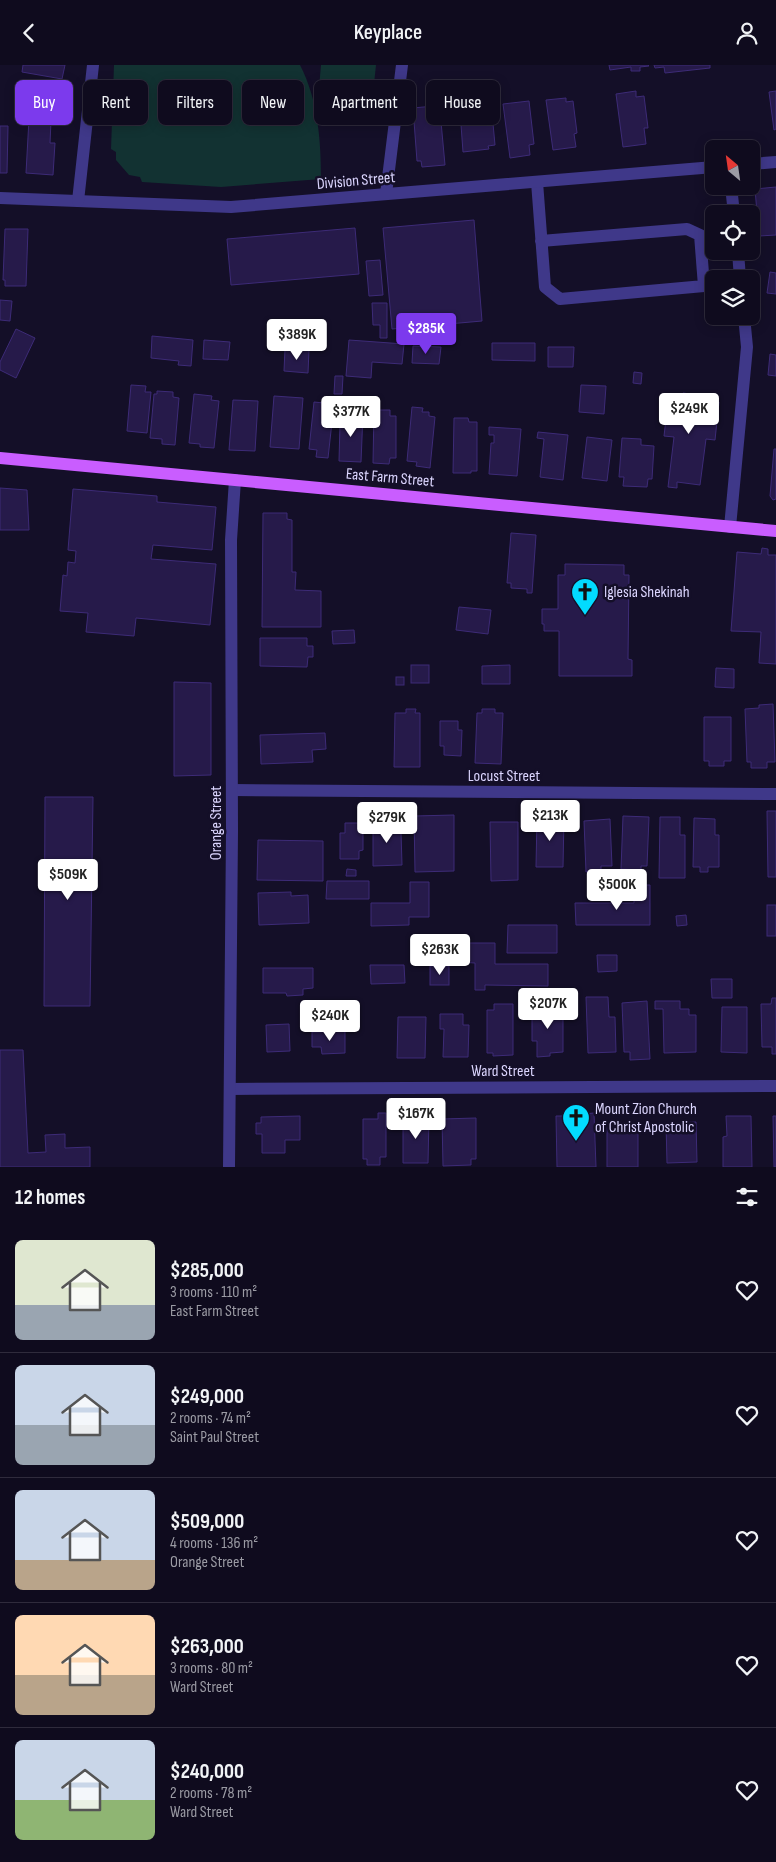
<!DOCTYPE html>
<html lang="en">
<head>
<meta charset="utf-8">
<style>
  :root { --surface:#0f0b1e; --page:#181427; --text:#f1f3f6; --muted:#9b9ba4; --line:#2f2b3c; --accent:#7c3aed }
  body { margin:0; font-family:"Sofia Sans Condensed",sans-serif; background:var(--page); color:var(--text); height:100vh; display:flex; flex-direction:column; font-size:19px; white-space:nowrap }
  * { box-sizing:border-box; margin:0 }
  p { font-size:16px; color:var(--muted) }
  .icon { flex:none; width:28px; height:28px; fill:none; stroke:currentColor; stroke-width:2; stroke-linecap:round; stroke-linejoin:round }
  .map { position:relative; height:1102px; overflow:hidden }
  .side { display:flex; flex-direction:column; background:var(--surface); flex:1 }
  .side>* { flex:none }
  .top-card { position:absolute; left:15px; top:15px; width:500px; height:45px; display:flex; gap:10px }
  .needle { width:32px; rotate:331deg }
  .tools { position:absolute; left:705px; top:75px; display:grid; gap:10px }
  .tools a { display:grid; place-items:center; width:55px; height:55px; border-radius:8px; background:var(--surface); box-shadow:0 2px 12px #0003,0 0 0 1px var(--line); font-size:25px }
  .price { position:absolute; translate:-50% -42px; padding:0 11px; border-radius:5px; background:#fff; color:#222; font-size:16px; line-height:32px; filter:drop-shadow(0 1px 2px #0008) }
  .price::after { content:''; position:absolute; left:50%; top:30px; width:15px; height:11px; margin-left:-8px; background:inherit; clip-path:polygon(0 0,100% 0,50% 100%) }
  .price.selected { background:var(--accent); color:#fff }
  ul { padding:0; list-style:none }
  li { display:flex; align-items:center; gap:15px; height:125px; padding:0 15px }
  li+li { border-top:1px solid var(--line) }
  li span { display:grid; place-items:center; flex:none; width:140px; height:100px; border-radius:8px; color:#555 }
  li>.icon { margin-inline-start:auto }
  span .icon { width:60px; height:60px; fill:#fffc; stroke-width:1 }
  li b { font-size:21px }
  h2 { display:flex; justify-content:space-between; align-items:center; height:60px; padding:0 15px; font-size:21px }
  .pill { padding:0 18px; border-radius:8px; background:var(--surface); box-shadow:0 2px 12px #0003,0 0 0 1px var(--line); font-size:18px; line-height:45px }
  .pill.selected { background:var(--accent); color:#fff }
  header { display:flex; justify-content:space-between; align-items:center; height:65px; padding:0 15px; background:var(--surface); font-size:22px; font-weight:600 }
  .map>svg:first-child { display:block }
  .green { fill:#123232 }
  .building { fill:#261a4a; stroke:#3d2b77 }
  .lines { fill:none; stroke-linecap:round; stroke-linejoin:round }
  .minor { stroke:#3f3889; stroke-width:12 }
  .major { stroke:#c95dff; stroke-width:12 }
  .labels { text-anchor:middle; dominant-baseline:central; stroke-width:5; stroke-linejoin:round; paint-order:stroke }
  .street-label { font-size:16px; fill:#dcd6ff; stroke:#140f28 }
  .poi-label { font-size:16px; fill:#dcd6ff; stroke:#140f28; text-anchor:start }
</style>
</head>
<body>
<header><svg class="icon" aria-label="back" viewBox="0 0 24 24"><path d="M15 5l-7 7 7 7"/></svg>Keyplace<svg class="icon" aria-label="person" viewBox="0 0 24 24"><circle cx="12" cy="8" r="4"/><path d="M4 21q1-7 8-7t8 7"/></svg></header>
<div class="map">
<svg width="776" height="1102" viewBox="0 0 776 1102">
  <rect width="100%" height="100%" fill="#140f28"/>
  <g class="green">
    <path d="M114,0H300C318,35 321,75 321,114L221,122L142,117L140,112L129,110L116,95V87L111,84Z"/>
    <path d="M321,0H376L373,29L319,23Z"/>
  </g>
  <g class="building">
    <path d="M23,0H65L62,14L22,7Z"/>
    <path d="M609,0H648L649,1L640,2V6H631V2L610,5Z"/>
    <path d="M654,0H710V3L665,8L664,2L655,3Z"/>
    <path d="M24,23L49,26L47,52L22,49Z"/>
    <path d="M636,26V32L644,31L648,63H644L646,79L623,82L616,29Z"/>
    <path d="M776,26V64L774,65L769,27Z"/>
    <path d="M566,33V37L573,36L577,68L574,69L576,82L553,85L546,35Z"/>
    <path d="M529,36L534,79L529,80L530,90L510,93L503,39Z"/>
    <path d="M434,41L435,47L440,46L445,100L422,102L421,96H417L413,43Z"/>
    <path d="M476,45V50L492,48L495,80L488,81L489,84L463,87L460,46Z"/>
    <path d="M29,54L51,56L50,78H55L53,110L26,108Z"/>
    <path d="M0,61H8L7,108H0Z"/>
    <path d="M776,122V170L759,171L755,124Z"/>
    <path d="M474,155L482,256L392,264L383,163Z"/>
    <path d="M355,163L359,209L231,220L227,174Z"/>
    <path d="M5,164H28L26,221H5V215H3Z"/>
    <path d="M380,195L383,230L369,231L366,196Z"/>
    <path d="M770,207L776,208V229L767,228Z"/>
    <path d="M0,235L12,236L10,256L0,255Z"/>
    <path d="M372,238H387V273H380V260H373Z"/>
    <path d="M16,264L35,273L16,313L0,305V297Z"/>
    <path d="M152,271L193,275L191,301L178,300L179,296L151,293Z"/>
    <path d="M204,275L230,277L228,295L203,294Z"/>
    <path d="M349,275L404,279L402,299L372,297L371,313L346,311Z"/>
    <path d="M492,278H535V296L492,295Z"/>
    <path d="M413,281L441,282L439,299L412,298Z"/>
    <path d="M548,282H574L573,302H548Z"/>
    <path d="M285,284L309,285L308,308L284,306Z"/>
    <path d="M770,289L776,290V311L768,310Z"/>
    <path d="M634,307L642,308L641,319L633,318Z"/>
    <path d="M335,311H343L342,329H334Z"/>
    <path d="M131,320L146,321L145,327H151L147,368L127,366Z"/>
    <path d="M581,320L606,321L604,349L579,347Z"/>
    <path d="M157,326L173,327V332L179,333L175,380L162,379V374L150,373L154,329H157Z"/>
    <path d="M683,328L704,331V335L719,337L715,375L706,374L700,420L677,417V423L668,422L674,372L664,371L669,329L683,331Z"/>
    <path d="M194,329L212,331L211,335L219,336L214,383L200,382V379L189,378Z"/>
    <path d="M274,331L303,333L299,384L270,382Z"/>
    <path d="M233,335L258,336L255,386L229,385Z"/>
    <path d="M314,337L334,339L328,393L316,392L317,385L309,384Z"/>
    <path d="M412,342L423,343L422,347H429V351L435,352L430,403L416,401L417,397L407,396Z"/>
    <path d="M374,345H390V351H396V393H390L389,399L373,398Z"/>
    <path d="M345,348H363L361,397L339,396L340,359H345Z"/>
    <path d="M454,353H468L469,357H477V406H471V408H453Z"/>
    <path d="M489,362L521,364L517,411L489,409L491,378H494V370H489Z"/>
    <path d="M538,367L568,370L563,415L540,412L544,374L537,373Z"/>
    <path d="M587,372L612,375L607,416L582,413Z"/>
    <path d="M622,373L641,374V380L654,381L652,414H648L647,422L623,421L624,412H619Z"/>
    <path d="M774,384H776V434L773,435L770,431Z"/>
    <path d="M0,423L27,425L29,465H0Z"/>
    <path d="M73,424L157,431V437L216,442L212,485L153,480L151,494L216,499L210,560L136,553L134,571L86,567L88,548L60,546L63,510L67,511L68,497L75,498L76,486L68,485Z"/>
    <path d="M263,448H287V454L292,455V507H296L295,525L321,526V562H262Z"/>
    <path d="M511,468L536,470L532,528H527V524L511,523V518H507Z"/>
    <path d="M762,483L768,484V490H776V599L759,598L761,567L731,566L737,487L761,489Z"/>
    <path d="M565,499L624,500V510H629L628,594L632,595V611H559V566H544V559H542V544H558V510H565Z"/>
    <path d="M459,542L491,545L488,569L456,565Z"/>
    <path d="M354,565L355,578L333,579L332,566Z"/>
    <path d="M260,573H307V581H313V592H308L307,602L260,601Z"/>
    <rect x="411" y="600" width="18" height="18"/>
    <path d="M510,600V619H482V601Z"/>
    <path d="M716,603L734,604V623L715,622Z"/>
    <rect x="396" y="612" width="8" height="8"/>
    <path d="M174,617L211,618V710L174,711Z"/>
    <path d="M773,639L775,697H767V703H751V697H747L745,644L759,643V640Z"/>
    <path d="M406,644H416L415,648H420V702H394L395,648H406Z"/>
    <path d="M482,644H495V648H503L501,699L475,698L477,648H482Z"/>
    <path d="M704,652H731V696H724V701H709V696H704Z"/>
    <path d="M440,656H458V665H462L461,691L444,690V681H440Z"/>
    <path d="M325,668L326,684L312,685L313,697L261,699L260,670Z"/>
    <path d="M45,732H93L90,941H44Z"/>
    <path d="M767,746H776V812H768Z"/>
    <path d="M454,750V806L415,807L414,751Z"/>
    <path d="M623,751L649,752L647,801H641V805L621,804Z"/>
    <path d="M537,752H564L563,802H536Z"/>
    <path d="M660,752H680V770H685V813H659Z"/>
    <path d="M694,753L715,754V770H719V802H708V807H700V802H693Z"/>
    <path d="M610,754L612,801H601V806L586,807L584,756Z"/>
    <path d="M376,755H398V767H401L402,800L373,801V759L376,758Z"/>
    <path d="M490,757H518V815L491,816Z"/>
    <path d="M345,758H363V785L359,786V794H340V768H345Z"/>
    <path d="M258,775L323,776V816L257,815Z"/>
    <path d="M347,804L356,805V811H346Z"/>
    <path d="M327,816H369V834H326Z"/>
    <path d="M410,817H429V852H409V860L371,861V838H410Z"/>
    <path d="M634,820H650V860H576L575,838H634Z"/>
    <path d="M291,827V831L308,830L309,858L259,860L258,828Z"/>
    <rect x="767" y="840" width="9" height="31"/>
    <path d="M686,850L687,860L677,861L676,851Z"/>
    <path d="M508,860H557V888H507Z"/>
    <path d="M459,878H495V899H548V921L485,920V925H475V898L459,897Z"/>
    <path d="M597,890H617V906L598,907Z"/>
    <path d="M370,900H404L405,918L371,919Z"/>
    <rect x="430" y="901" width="19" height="19"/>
    <path d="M263,903H313V923L303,924V930L287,931L286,928H263Z"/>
    <path d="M711,914H732V933H712Z"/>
    <path d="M586,932H608L609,952H615L616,987L588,988Z"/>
    <path d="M772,933H776V989H772V982H762L761,939H771Z"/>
    <path d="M647,936L650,994L630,995V987H624L622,938Z"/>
    <path d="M655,936H680V944H689V950H696V987L664,988L663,944H655Z"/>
    <path d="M494,939H513V990L493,991V988H487V945H494Z"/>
    <path d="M722,942H747V988L721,987Z"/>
    <path d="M532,943H563V987L550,988V991L537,992V976H532Z"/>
    <path d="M440,949H463V960H469L468,992H443L444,964H440Z"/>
    <path d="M398,952H426L425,993H397Z"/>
    <path d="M289,959L290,986L267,987L266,960Z"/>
    <path d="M345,966V988L322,989L321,982H312V967Z"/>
    <path d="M0,985H23L28,1088L46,1087L45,1070L65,1069V1083L90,1082V1102H0Z"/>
    <path d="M573,1042H582L583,1049L594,1048L596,1102H557L556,1051H573Z"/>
    <path d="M378,1048H386V1092H380V1100H367V1094H363V1054H378Z"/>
    <path d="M300,1051V1075H285V1088H262V1069H256V1058H261V1052Z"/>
    <path d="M726,1051H751L752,1102H723V1072L727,1071Z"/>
    <path d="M773,1051H776V1102H774Z"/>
    <path d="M403,1053H429L428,1098H403Z"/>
    <path d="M476,1053V1094H471V1100L443,1101L442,1054Z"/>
    <path d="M696,1057L697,1097L667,1098L666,1058Z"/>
    <rect x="607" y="1061" width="31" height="41"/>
  </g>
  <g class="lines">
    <g class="minor">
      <path d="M751,99L776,97"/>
      <path d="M537,117L545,222L560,234L704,221L700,170L687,164L541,176"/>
      <path d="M731,121L734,149"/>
      <path d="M386,129L402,0"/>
      <path d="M0,133L231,142L714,102"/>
      <path d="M78,136L93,0"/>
      <path d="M738,186L740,214"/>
      <path d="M730,462L747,282L744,251"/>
      <path d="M232,725L776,729"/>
      <path d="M230,1024L776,1021"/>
      <path d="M229,1102L232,766L231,475L235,415"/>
    </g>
    <path class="major" d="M0,393L776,466"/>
  </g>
  <defs>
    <symbol id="church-pin" viewBox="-11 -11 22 30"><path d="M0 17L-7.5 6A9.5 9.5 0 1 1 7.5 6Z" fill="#02dbff" stroke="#140f28"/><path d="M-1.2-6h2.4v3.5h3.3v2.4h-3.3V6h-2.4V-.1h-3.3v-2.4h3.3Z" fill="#111"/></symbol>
  </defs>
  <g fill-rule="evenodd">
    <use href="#church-pin" x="569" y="511" width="32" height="43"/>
    <use href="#church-pin" x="560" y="1037" width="32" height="43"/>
  </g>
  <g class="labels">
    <g class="street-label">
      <text transform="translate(356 116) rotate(-5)">Division Street</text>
      <text transform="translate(390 413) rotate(5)">East Farm Street</text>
      <text x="504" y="711">Locust Street</text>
      <text transform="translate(216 758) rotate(-90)">Orange Street</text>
      <text x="503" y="1006">Ward Street</text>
    </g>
    <g class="poi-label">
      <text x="604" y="527">Iglesia Shekinah</text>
      <text x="595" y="1044">Mount Zion Church<tspan x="595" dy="18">of Christ Apostolic</tspan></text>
    </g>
  </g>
</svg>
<div class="tools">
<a><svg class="needle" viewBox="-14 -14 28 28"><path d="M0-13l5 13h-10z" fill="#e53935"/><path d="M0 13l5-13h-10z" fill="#9b9ba4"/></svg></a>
<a><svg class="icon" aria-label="locate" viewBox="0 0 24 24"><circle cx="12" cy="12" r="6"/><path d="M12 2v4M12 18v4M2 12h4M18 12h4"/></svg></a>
<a><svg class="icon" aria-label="layers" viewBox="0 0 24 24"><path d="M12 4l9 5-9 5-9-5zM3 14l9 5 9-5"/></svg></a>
</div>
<b class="price selected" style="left:426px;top:290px">$285K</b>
<b class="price" style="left:297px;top:296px">$389K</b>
<b class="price" style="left:689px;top:370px">$249K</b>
<b class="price" style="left:351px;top:373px">$377K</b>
<b class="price" style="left:550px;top:777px">$213K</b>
<b class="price" style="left:387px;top:779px">$279K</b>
<b class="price" style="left:68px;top:836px">$509K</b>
<b class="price" style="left:617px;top:846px">$500K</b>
<b class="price" style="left:440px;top:911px">$263K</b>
<b class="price" style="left:548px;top:965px">$207K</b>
<b class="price" style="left:330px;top:977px">$240K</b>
<b class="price" style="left:416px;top:1075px">$167K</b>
<div class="top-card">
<a class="pill selected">Buy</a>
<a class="pill">Rent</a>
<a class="pill">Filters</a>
<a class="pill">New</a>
<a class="pill">Apartment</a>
<a class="pill">House</a>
</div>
</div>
<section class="side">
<h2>12 homes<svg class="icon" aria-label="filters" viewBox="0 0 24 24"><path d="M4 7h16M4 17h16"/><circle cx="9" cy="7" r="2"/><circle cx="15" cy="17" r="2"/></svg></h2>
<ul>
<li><span style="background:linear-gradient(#dfe7d0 65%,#9aa5b1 0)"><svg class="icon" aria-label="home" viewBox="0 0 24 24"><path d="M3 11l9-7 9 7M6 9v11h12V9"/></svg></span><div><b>$285,000</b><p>3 rooms · 110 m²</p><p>East Farm Street</p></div><svg class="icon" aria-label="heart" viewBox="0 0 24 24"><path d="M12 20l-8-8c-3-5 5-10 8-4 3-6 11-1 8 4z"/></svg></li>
<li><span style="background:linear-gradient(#c9d6e8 60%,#9aa5b1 0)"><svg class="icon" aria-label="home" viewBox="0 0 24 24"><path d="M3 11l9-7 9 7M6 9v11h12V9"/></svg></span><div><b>$249,000</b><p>2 rooms · 74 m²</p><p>Saint Paul Street</p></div><svg class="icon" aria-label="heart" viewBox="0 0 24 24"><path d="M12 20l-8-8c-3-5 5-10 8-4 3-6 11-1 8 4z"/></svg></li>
<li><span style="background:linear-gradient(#c9d6e8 70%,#b9a48a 0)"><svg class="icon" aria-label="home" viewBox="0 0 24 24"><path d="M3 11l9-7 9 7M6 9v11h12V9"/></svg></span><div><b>$509,000</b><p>4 rooms · 136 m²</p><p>Orange Street</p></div><svg class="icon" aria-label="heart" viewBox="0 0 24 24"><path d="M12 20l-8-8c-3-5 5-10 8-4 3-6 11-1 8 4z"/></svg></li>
<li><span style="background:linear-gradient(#ffd9b3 60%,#b9a48a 0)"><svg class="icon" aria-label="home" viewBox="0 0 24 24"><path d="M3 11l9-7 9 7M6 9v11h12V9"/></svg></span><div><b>$263,000</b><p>3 rooms · 80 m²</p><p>Ward Street</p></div><svg class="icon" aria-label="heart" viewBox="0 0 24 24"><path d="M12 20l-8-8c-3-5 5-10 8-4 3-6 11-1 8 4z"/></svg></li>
<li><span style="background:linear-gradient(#c9d6e8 60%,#8fb573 0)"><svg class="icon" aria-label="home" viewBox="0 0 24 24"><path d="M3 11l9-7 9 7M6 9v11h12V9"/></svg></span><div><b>$240,000</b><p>2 rooms · 78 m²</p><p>Ward Street</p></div><svg class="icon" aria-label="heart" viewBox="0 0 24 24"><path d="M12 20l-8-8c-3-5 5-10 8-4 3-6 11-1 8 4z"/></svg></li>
</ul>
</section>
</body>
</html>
